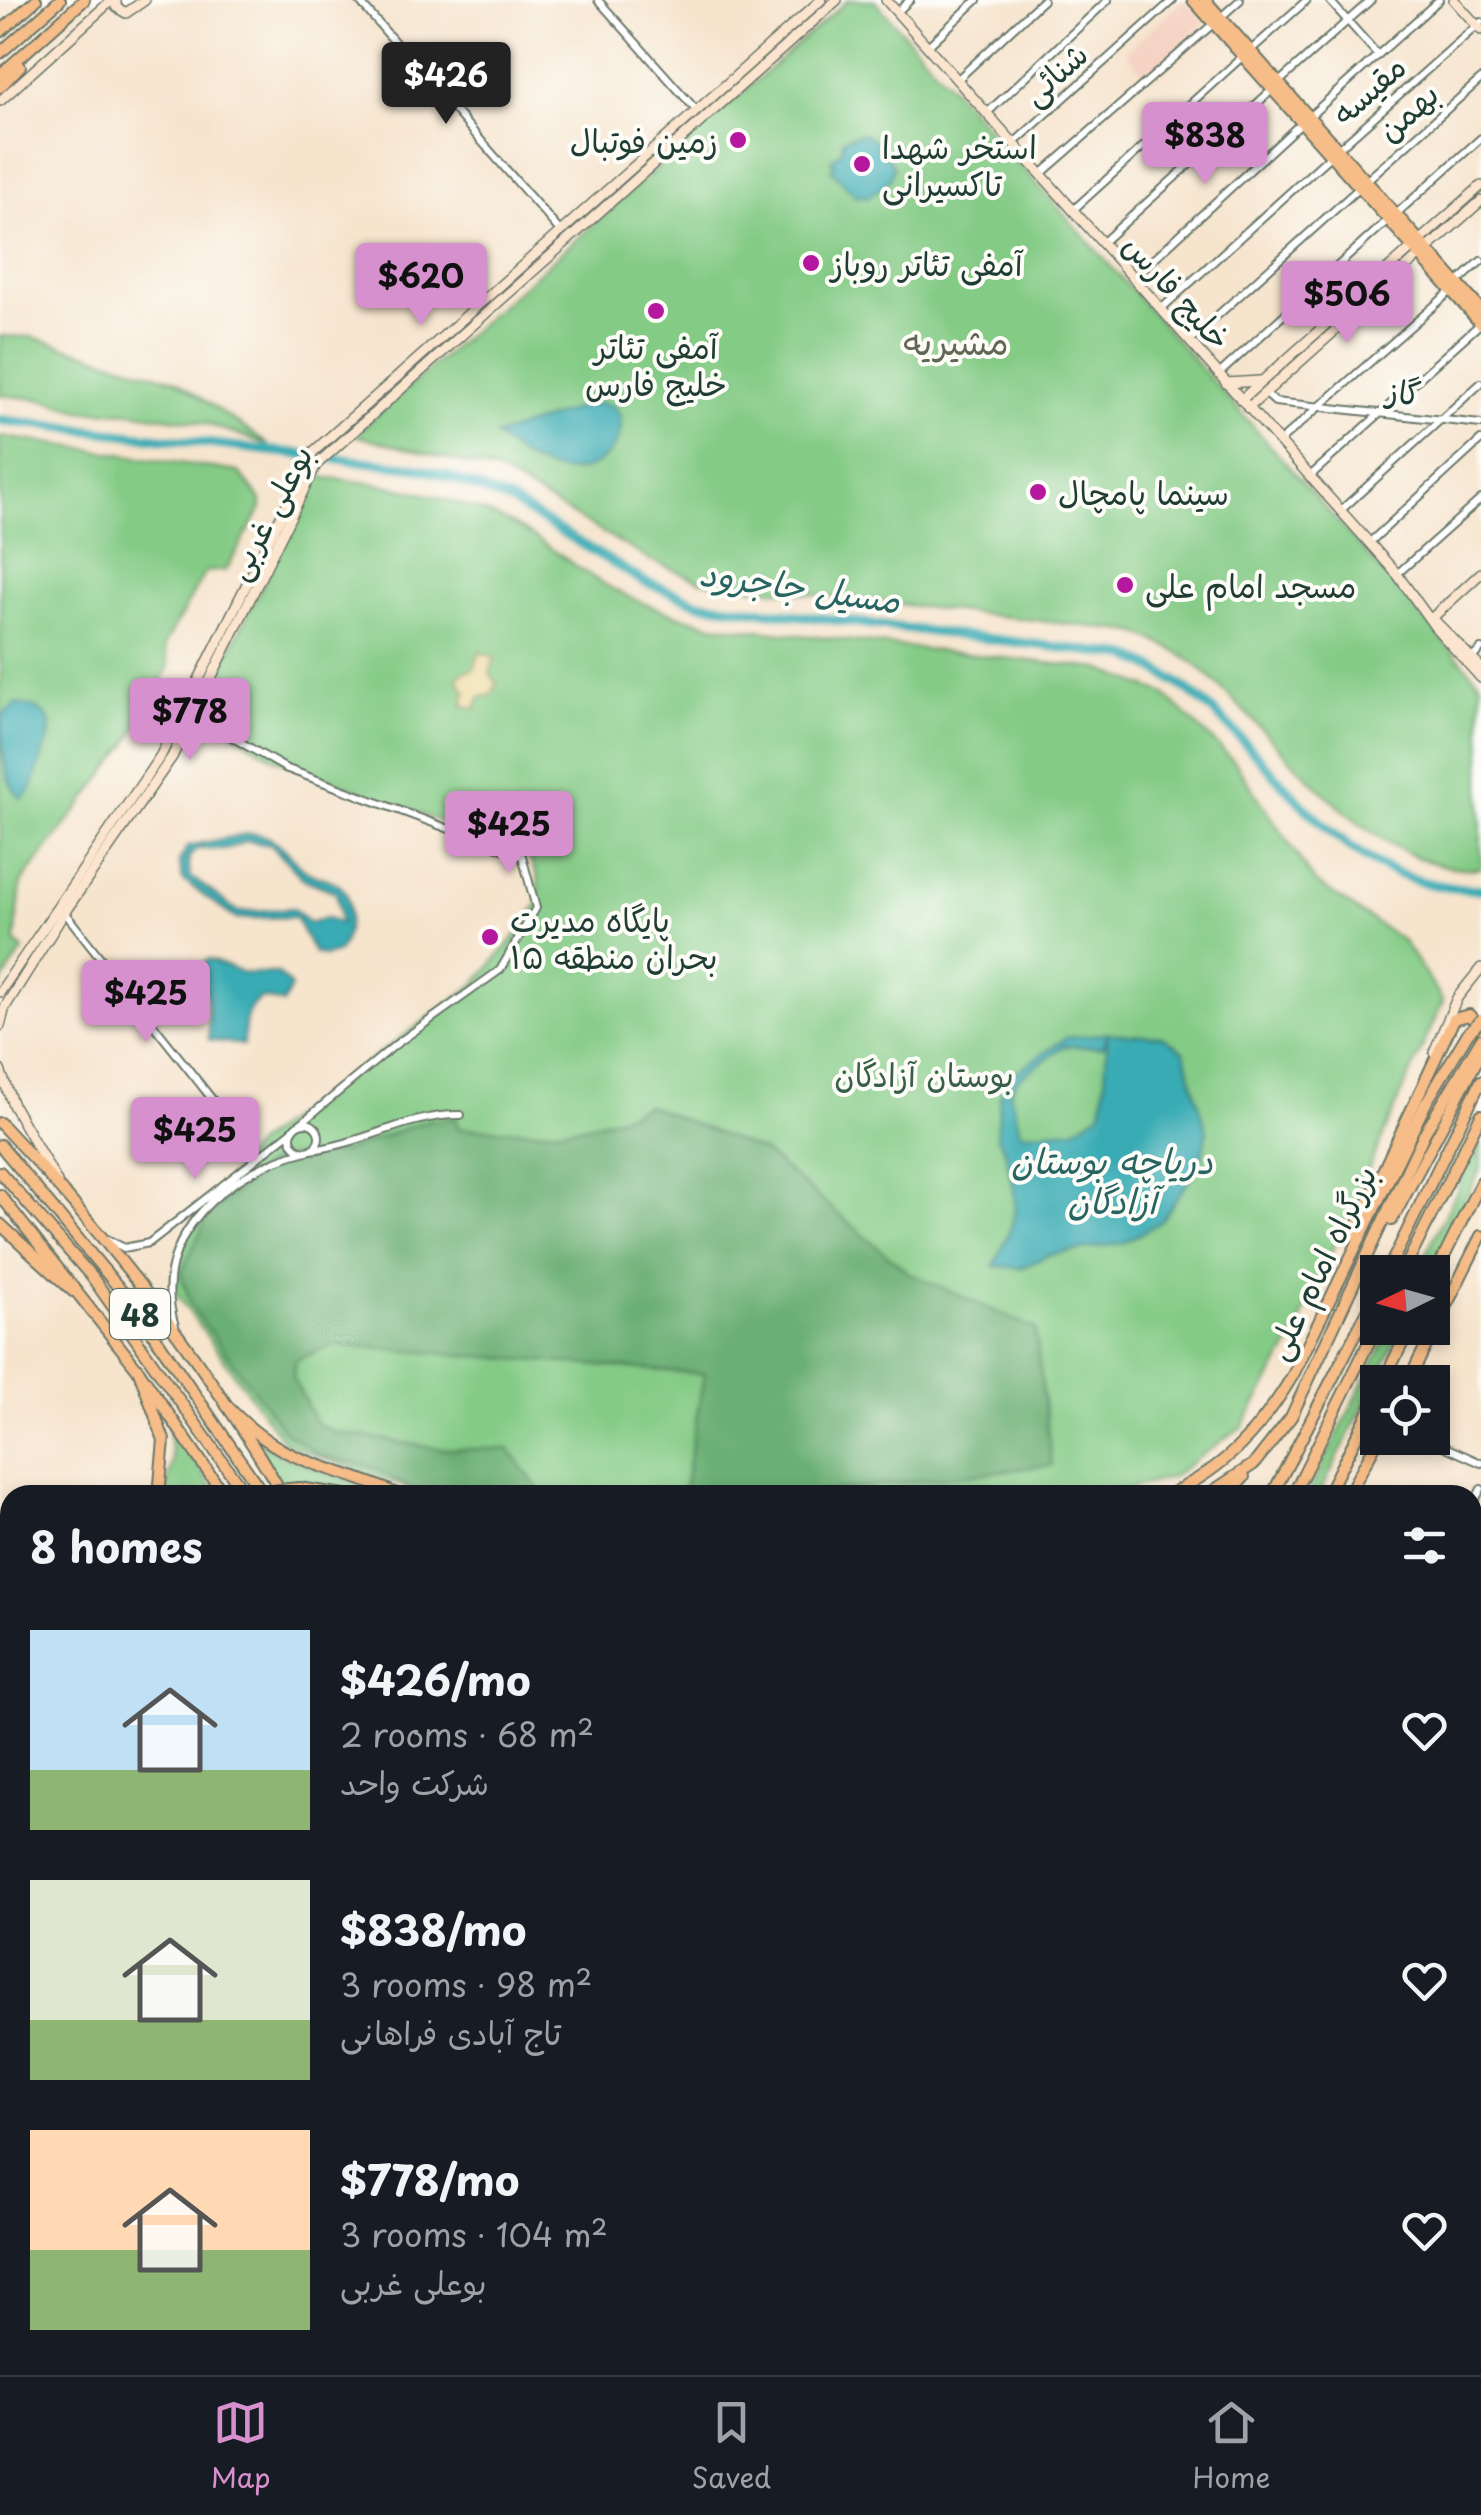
<!DOCTYPE html>
<html lang="en">
<head>
<meta charset="utf-8">
<style>
  :root { --surface:#171b24; --page:#20242c; --text:#f1f3f6; --muted:#9ea1a6; --line:#363941; --accent:#d690ce }
  body { margin:0; font-family:"Playpen Sans","Playpen Sans Arabic",sans-serif; background:var(--page); color:var(--text); height:100vh; display:flex; flex-direction:column; font-size:38px; white-space:nowrap }
  * { box-sizing:border-box; margin:0 }
  p { font-size:32px; color:var(--muted) }
  .icon { flex:none; width:55px; height:55px; fill:none; stroke:currentColor; stroke-width:2; stroke-linecap:round; stroke-linejoin:round }
  .map { position:relative; flex:1; overflow:hidden }
  .drawer { position:absolute; left:0px; top:1485px; width:1482px; height:890px; display:flex; flex-direction:column; background:var(--surface); border-radius:30px 30px 0 0; box-shadow:0 5px 15px #0003 }
  .drawer>* { flex:none }
  .needle { width:65px; rotate:265deg }
  .fabs { position:absolute; left:1360px; top:1255px; display:grid; gap:20px }
  .fabs a { display:grid; place-items:center; width:90px; height:90px; border-radius:0px; background:var(--surface); box-shadow:0 5px 15px #0003; font-size:50px }
  .price { position:absolute; translate:-50% -85px; padding:0 22px; border-radius:10px; background:var(--accent); color:#111; font-size:32px; line-height:65px; filter:drop-shadow(0 2px 5px #0008) }
  .price::after { content:''; position:absolute; left:50%; top:60px; width:30px; height:22px; margin-left:-15px; background:inherit; clip-path:polygon(0 0,100% 0,50% 100%) }
  .price.current { background:#222; color:#fff }
  ul { padding:0; list-style:none }
  li { display:flex; align-items:center; gap:30px; height:250px; padding:0 30px }
  li span { display:grid; place-items:center; flex:none; width:280px; height:200px; border-radius:0px; color:#555 }
  li>.icon { margin-inline-start:auto }
  span .icon { width:120px; height:120px; fill:#fffc; stroke-width:1 }
  li b { font-size:42px }
  h2 { display:flex; justify-content:space-between; align-items:center; height:120px; padding:0 30px; font-size:42px }
  .tabs { display:flex; justify-content:space-around; align-items:center; height:140px; border-top:2px solid var(--line); background:var(--surface); font-size:28px; color:var(--muted) }
  .tabs a { display:grid; justify-items:center; gap:5px }
  .tabs .current { color:var(--accent) }
  .map>svg:first-child { display:block }
  .built { fill:#f5d2c3 }
  .green { fill:#84cb86; stroke:#52845d; stroke-width:2.5 }
  .forest { fill:#6baf73; stroke:#457654; stroke-width:2.5 }
  .sand { fill:#eeda9e; stroke:#868c69; stroke-width:2.5 }
  .water { fill:#39abb4; stroke:#2c7474; stroke-width:2.5; fill-rule:evenodd }
  .lines { fill:none; stroke-linecap:round; stroke-linejoin:round }
  .river { stroke:#39abb4; stroke-width:10 }
  .minor-casing { stroke:#6a776a; stroke-width:10 }
  .tertiary-casing { stroke:#6a776a; stroke-width:11 }
  .secondary-casing { stroke:#6a776a; stroke-width:12 }
  .primary-casing { stroke:#6a776a; stroke-width:14 }
  .trunk-casing { stroke:#6a776a; stroke-width:14 }
  .minor { stroke:#fff; stroke-width:6 }
  .tertiary { stroke:#fff; stroke-width:8 }
  .secondary { stroke:#fce5cf; stroke-width:9 }
  .primary { stroke:#f7bd88; stroke-width:10 }
  .trunk { stroke:#f7bd88; stroke-width:10 }
  .trunk-bridge-casing { stroke:#6a776a; stroke-width:14; stroke-linecap:butt }
  .trunk-bridge { stroke:#f7bd88; stroke-width:10 }
  .poi-dot { fill:#b5179e; stroke:#fdfcf7; stroke-width:4 }
  .labels { text-anchor:middle; dominant-baseline:central; stroke-width:8; stroke-linejoin:round; paint-order:stroke }
  .shield { fill:#fdfcf7; stroke:#62766e; stroke-width:2.5 }
  .shield-label { font-size:30px; font-weight:bold; fill:#1f3d34 }
  .street-label { font-size:32px; fill:#1f3d34; stroke:#fdfcf7 }
  .poi-label { font-size:32px; fill:#1f3d34; stroke:#fdfcf7; text-anchor:start }
  .park-label { font-size:32px; fill:#386048; stroke:#fdfcf7 }
  .neighbourhood-label { font-size:35px; fill:#606755; stroke:#fdfcf7 }
  .water-label { font-size:35px; font-style:italic; fill:#286461; stroke:#fdfcf7 }
</style>
</head>
<body>
<div class="map">
<svg width="1481" height="2375" viewBox="0 0 1481 2375">
  <rect width="100%" height="100%" fill="#fdfcf7"/>
  <filter id="ink" filterUnits="userSpaceOnUse"><feTurbulence type="fractalNoise" baseFrequency=".01" numOctaves="2"/><feDisplacementMap in="SourceGraphic" scale="20" xChannelSelector="R" yChannelSelector="G"/><feConvolveMatrix kernelMatrix="1 2 1 2 8 2 1 2 1" color-interpolation-filters="sRGB"/></filter>
  <filter id="wash" filterUnits="userSpaceOnUse"><feTurbulence type="fractalNoise" baseFrequency=".0048" numOctaves="4" result="noise"/><feDisplacementMap in="SourceGraphic" scale="40" xChannelSelector="R" yChannelSelector="G"/><feGaussianBlur stdDeviation="2.25" result="paint"/><feColorMatrix in="noise" values="0 0 0 0 0 0 0 0 0 0 0 0 0 0 0 0 0 1.4 0 .05"/><feComposite in="paint" operator="in"/></filter>
  <g filter="url(#wash)">
    <rect width="100%" height="100%" fill="#f6e4cd"/>
    <path class="built" d="M1183,0L1205,22L1145,76L1125,52Z"/>
    <g class="green">
      <path d="M848,0H874L1481,683V868C1373,879 1276,734 1202,670C1181,652 1159,642 1135,632L701,581L650,560L498,472L354,435Z"/>
      <path d="M0,336L32,337L175,380L269,445L204,423L130,412L83,411L46,400L0,395Z"/>
      <path d="M0,436L239,472L261,500V509L226,570L205,572L164,646L169,666L128,744L21,883L15,942L23,950L0,986Z"/>
      <path d="M317,477C381,482 444,494 503,520C542,538 575,569 613,589C645,606 679,616 713,625L1100,669L1163,693L1234,761L1315,882L1403,941L1443,1001L1288,1349L1243,1426L1170,1478L1102,1495H419C375,1470 327,1465 283,1441L175,1292L177,1262L196,1218L257,1143L475,984L525,925L539,901L538,878L528,855L276,759L214,722L207,695Z"/>
      <path d="M1481,1142V1168L1429,1272H1417Z"/>
      <path d="M1391,1328H1402L1319,1495H1307Z"/>
      <path d="M168,1420L215,1491L164,1495L172,1463Z"/>
      <path d="M252,1436L281,1456L392,1495L280,1485Z"/>
    </g>
    <g class="forest">
      <path d="M647,1105L764,1152L909,1273L1035,1329L1052,1465L804,1495H683L704,1374L334,1345L296,1360L293,1378L317,1424L334,1432L442,1449H509L543,1495H424L372,1467L321,1456L285,1432L191,1306L181,1274L206,1219L259,1169L277,1159L341,1152L428,1120L456,1118L458,1128C532,1130 578,1138 647,1105Z"/>
      <path d="M670,2365H785L781,2375H672Z"/>
    </g>
    <path class="sand" d="M480,652L495,657L490,673L497,684L491,695L480,697L476,709L462,705L466,693L458,679L462,672L474,669Z"/>
    <g class="water">
      <path d="M862,133L874,140L894,166L890,180L867,198L862,194L858,198L831,170L835,166L831,161L842,150L843,139Z"/>
      <path d="M587,405C594,404 603,402 610,405C645,420 593,525 495,436Z"/>
      <path d="M17,704C62,710 52,731 40,763C35,776 34,789 23,799C2,786 0,737 3,714Z"/>
      <path d="M246,834C276,832 284,851 304,869C315,878 330,877 340,886C355,898 349,939 338,952L326,956L314,953L295,917L236,919L183,880L179,862L188,846ZM247,841L271,845L303,879L336,892L341,923L325,917L310,923L293,908L239,912L190,876L188,859L196,849H226Z"/>
      <path d="M209,959L244,973H278L291,987L283,1004L262,998C244,1006 245,1028 243,1045L209,1040L206,989L187,996V974Z"/>
      <path d="M1108,1033L1162,1036L1184,1051L1207,1131L1200,1165L1161,1221L1124,1243L1049,1255L1021,1268L994,1266C1012,1224 1022,1216 1009,1167C1006,1156 1005,1146 997,1138L1000,1096L1007,1078L1066,1038ZM1108,1034C1104,1061 1108,1084 1100,1113L1074,1129L1021,1133L1010,1093L1016,1081L1064,1046L1103,1047Z"/>
    </g>
    <g class="lines">
      <path class="river" d="M0,420L412,467L444,475L510,501L643,581L699,603L1128,656C1271,713 1307,891 1481,889"/>
    </g>
  </g>
  <g filter="url(#ink)">
    <g class="lines">
      <defs>
        <g id="minor">
          <path d="M358,0L560,231"/>
          <path d="M598,0L697,111"/>
          <path d="M1329,0L1378,55"/>
          <path d="M897,12L910,0"/>
          <path d="M1221,17L1240,0"/>
          <path d="M927,47L977,0"/>
          <path d="M1251,50L1307,0"/>
          <path d="M957,80L1043,0"/>
          <path d="M1279,82L1371,0"/>
          <path d="M987,113L1108,0"/>
          <path d="M1310,116L1439,0"/>
          <path d="M1014,143L1173,0"/>
          <path d="M1338,149L1481,22"/>
          <path d="M1041,174L1213,24"/>
          <path d="M1366,181L1481,79"/>
          <path d="M1073,210L1242,57"/>
          <path d="M1396,214L1481,138"/>
          <path d="M1102,243L1272,90"/>
          <path d="M1133,278L1301,123"/>
          <path d="M1457,283L1481,261"/>
          <path d="M1161,309L1330,156"/>
          <path d="M1189,341L1359,188"/>
          <path d="M1219,374L1388,220"/>
          <path d="M1266,394L1275,402L1481,424"/>
          <path d="M1279,442L1451,291"/>
          <path d="M1310,476L1480,324"/>
          <path d="M1340,511L1481,383"/>
          <path d="M1369,543L1481,440"/>
          <path d="M1397,574L1481,499"/>
          <path d="M1472,658L1481,649"/>
          <path d="M201,702L209,724L285,768L522,856L536,908L500,970L395,1045L300,1124"/>
          <path d="M186,730L209,724"/>
          <path d="M65,913L257,1156"/>
          <circle cx="305" cy="1137" r="14"/>
          <path d="M311,1150C363,1144 409,1114 461,1115"/>
          <path d="M107,1239L124,1248L149,1243L293,1130"/>
          <path d="M175,1326C147,1236 229,1170 307,1151"/>
          <path d="M1425,1438L1481,1463"/>
          <path d="M1472,1506L1481,1489"/>
          <path d="M0,1551H9"/>
          <path d="M1472,1622L1481,1621"/>
          <path d="M1477,1630L1480,1676"/>
          <path d="M1472,1706L1481,1695"/>
          <path d="M0,1744L10,1743"/>
          <path d="M1472,1747L1481,1736"/>
          <path d="M0,1785L10,1782"/>
          <path d="M1472,1805L1481,1792"/>
          <path d="M0,1887L10,1886"/>
          <path d="M1472,1948L1481,1947"/>
          <path d="M1472,1979L1481,1978"/>
          <path d="M1472,2012L1481,2011"/>
          <path d="M0,2033L10,2034"/>
          <path d="M10,2047V2073"/>
          <path d="M1472,2108L1481,2110"/>
          <path d="M1474,2146L1481,2119"/>
          <path d="M0,2168L10,2165"/>
          <path d="M10,2217L5,2219L10,2226"/>
          <path d="M1472,2243L1481,2245"/>
          <path d="M0,2315L10,2308"/>
          <path d="M0,2333L10,2345"/>
          <path d="M55,2365L62,2375"/>
          <path d="M76,2365L83,2375"/>
          <path d="M120,2365L127,2375"/>
          <path d="M336,2365L343,2375"/>
          <path d="M369,2365L375,2374L388,2365"/>
          <path d="M1237,2365L1238,2375"/>
          <path d="M1265,2365V2375"/>
          <path d="M1295,2365L1296,2375"/>
          <path d="M1401,2365L1402,2375"/>
          <path d="M1195,2373L1215,2375L1217,2365"/>
          <path d="M35,2375L50,2365"/>
          <path d="M254,2375L269,2365"/>
          <path d="M433,2375V2365"/>
          <path d="M1154,2375L1160,2365"/>
          <path d="M1171,2375L1173,2365"/>
        </g>
        <g id="tertiary">
          <path d="M1472,2253L1481,2255"/>
          <path d="M1455,2365L1456,2375"/>
        </g>
        <g id="secondary">
          <path d="M116,0V7L126,13L145,0"/>
          <path d="M886,0L1397,574L1435,627L1481,678"/>
          <path d="M1454,0L1481,30"/>
          <path d="M0,101L112,0"/>
          <path d="M1419,241L1481,186"/>
          <path d="M1427,249L1481,201"/>
          <path d="M1226,383L1260,381"/>
          <path d="M1241,400L1413,247"/>
          <path d="M1248,408L1420,255"/>
          <path d="M1432,618L1481,668"/>
          <path d="M1432,618L1481,573"/>
          <path d="M0,992L161,755L313,452L821,0"/>
          <path d="M0,1026L5,1007L64,913L172,757L316,465L837,0"/>
          <path d="M1434,1052L1457,998L1481,968"/>
          <path d="M0,1070L13,1105L57,1182"/>
          <path d="M1472,1863L1481,1851"/>
          <path d="M1472,1874L1481,1862"/>
          <path d="M0,2265L10,2262"/>
          <path d="M226,2365L234,2375"/>
          <path d="M139,2375L152,2365"/>
          <path d="M526,2375L534,2365"/>
          <path d="M1083,2375L1087,2365"/>
          <path d="M1118,2375L1124,2365"/>
        </g>
        <g id="primary">
          <path d="M1193,0L1481,324"/>
          <path d="M1205,0L1481,310"/>
          <path d="M0,1123C106,1234 205,1362 283,1495"/>
          <path d="M0,1195L139,1371L224,1495"/>
          <path d="M0,1224L73,1291"/>
          <path d="M1387,1272L1481,1081"/>
          <path d="M1408,1382L1481,1236"/>
          <path d="M1272,1495L1378,1291"/>
          <path d="M1348,1495L1379,1438"/>
          <path d="M565,2365L567,2375"/>
        </g>
        <g id="trunk">
          <path d="M0,32L36,0"/>
          <path d="M0,53L60,0"/>
          <path d="M0,75L84,0"/>
          <path d="M0,87L20,66"/>
          <path d="M0,1145L134,1306L264,1495"/>
          <path d="M0,1172L92,1277L246,1495"/>
          <path d="M1392,1220L1481,1053"/>
          <path d="M1353,1235L1454,1019L1469,1015L1481,1028"/>
          <path d="M1403,1272L1481,1115"/>
          <path d="M1432,1281L1481,1182"/>
          <path d="M139,1371L164,1440L159,1495"/>
          <path d="M1383,1382L1410,1328"/>
          <path d="M227,1406C288,1470 326,1461 399,1495"/>
          <path d="M299,1488L345,1495"/>
          <path d="M1168,1495C1226,1468 1261,1429 1293,1375L1426,1103L1468,1033"/>
          <path d="M1207,1495L1254,1464L1291,1417L1424,1134L1481,1039"/>
          <path d="M1228,1495L1244,1477"/>
          <path d="M1293,1495L1378,1324"/>
          <path d="M1327,1495L1378,1394"/>
          <path d="M0,1647L10,1645"/>
          <path d="M0,1659L10,1657"/>
          <path d="M0,1680L10,1679"/>
          <path d="M600,2365L602,2375"/>
          <path d="M626,2365L629,2375"/>
          <path d="M649,2365L651,2375"/>
          <path d="M801,2375L805,2365"/>
          <path d="M850,2375L856,2365"/>
          <path d="M868,2375L876,2365"/>
        </g>
      </defs>
      <use href="#minor" class="minor-casing"/>
      <use href="#tertiary" class="tertiary-casing"/>
      <use href="#secondary" class="secondary-casing"/>
      <use href="#primary" class="primary-casing"/>
      <use href="#trunk" class="trunk-casing"/>
      <use href="#minor" class="minor"/>
      <use href="#tertiary" class="tertiary"/>
      <use href="#secondary" class="secondary"/>
      <use href="#primary" class="primary"/>
      <use href="#trunk" class="trunk"/>
      <defs>
        <g id="trunk-bridge">
          <path d="M1468,1033L1481,1020"/>
          <path d="M232,1495L299,1488"/>
        </g>
      </defs>
      <use href="#trunk-bridge" class="trunk-bridge-casing"/>
      <use href="#trunk-bridge" class="trunk-bridge"/>
    </g>
  </g>
  <g class="poi-dot">
    <circle cx="738" cy="140" r="10"/>
    <circle cx="862" cy="164" r="10"/>
    <circle cx="811" cy="263" r="10"/>
    <circle cx="656" cy="311" r="10"/>
    <circle cx="1038" cy="492" r="10"/>
    <circle cx="1125" cy="585" r="10"/>
    <circle cx="490" cy="937" r="10"/>
  </g>
  <g class="labels">
    <rect class="shield" x="110" y="1289" width="60" height="50" rx="8"/>
    <g class="shield-label">
      <text x="140" y="1314">48</text>
    </g>
    <g class="street-label">
      <text transform="translate(1054 73) rotate(-42)">شنائی</text>
      <text transform="translate(1368 89) rotate(-42)">مقیسه</text>
      <text transform="translate(1407 111) rotate(-42)">بهمن</text>
      <text transform="translate(1178 291) rotate(48)">خلیج فارس</text>
      <text transform="translate(1404 391) rotate(6)">گاز</text>
      <text transform="translate(268 512) rotate(-62)">بوعلی غربی</text>
      <text transform="translate(1320 1262) rotate(-64)">بزرگراه امام علی</text>
    </g>
    <g class="poi-label">
      <text x="718" y="140" text-anchor="end">زمین فوتبال</text>
      <text x="882" y="146">استخر شهدا<tspan x="882" dy="37">تاکسیرانی</tspan></text>
      <text x="831" y="263">آمفی تئاتر روباز</text>
      <text x="656" y="346" text-anchor="middle">آمفی تئاتر<tspan x="656" dy="37">خلیج فارس</tspan></text>
      <text x="1058" y="492">سینما پامچال</text>
      <text x="1145" y="585">مسجد امام علی</text>
      <text x="510" y="919">پایگاه مدیرت<tspan x="510" dy="37">بحران منطقه ۱۵</tspan></text>
    </g>
    <g class="park-label">
      <text x="924" y="1074">بوستان آزادگان</text>
    </g>
    <g class="neighbourhood-label">
      <text x="956" y="340">مشیریه</text>
    </g>
    <g class="water-label">
      <text transform="translate(800 585) rotate(8)">مسیل جاجرود</text>
      <text x="1112" y="1159">دریاچه بوستان<tspan x="1112" dy="40">آزادگان</tspan></text>
    </g>
  </g>
</svg>
<div class="fabs">
<a><svg class="needle" viewBox="-14 -14 28 28"><path d="M0-13l5 13h-10z" fill="#e53935"/><path d="M0 13l5-13h-10z" fill="#9ea1a6"/></svg></a>
<a><svg class="icon" aria-label="locate" viewBox="0 0 24 24"><circle cx="12" cy="12" r="6"/><path d="M12 2v4M12 18v4M2 12h4M18 12h4"/></svg></a>
</div>
<b class="price current" style="left:446px;top:127px">$426</b>
<b class="price" style="left:1205px;top:187px">$838</b>
<b class="price" style="left:421px;top:328px">$620</b>
<b class="price" style="left:1347px;top:346px">$506</b>
<b class="price" style="left:190px;top:763px">$778</b>
<b class="price" style="left:509px;top:876px">$425</b>
<b class="price" style="left:146px;top:1045px">$425</b>
<b class="price" style="left:195px;top:1182px">$425</b>
<section class="drawer">
<h2>8 homes<svg class="icon" aria-label="filters" viewBox="0 0 24 24"><path d="M4 7h16M4 17h16"/><circle cx="9" cy="7" r="2"/><circle cx="15" cy="17" r="2"/></svg></h2>
<ul>
<li><span style="background:linear-gradient(#bfe0f5 70%,#8fb573 0)"><svg class="icon" aria-label="home" viewBox="0 0 24 24"><path d="M3 11l9-7 9 7M6 9v11h12V9"/></svg></span><div><b>$426/mo</b><p>2 rooms · 68 m²</p><p>شرکت واحد</p></div><svg class="icon" aria-label="heart" viewBox="0 0 24 24"><path d="M12 20l-8-8c-3-5 5-10 8-4 3-6 11-1 8 4z"/></svg></li>
<li><span style="background:linear-gradient(#dfe7d0 70%,#8fb573 0)"><svg class="icon" aria-label="home" viewBox="0 0 24 24"><path d="M3 11l9-7 9 7M6 9v11h12V9"/></svg></span><div><b>$838/mo</b><p>3 rooms · 98 m²</p><p>تاج آبادی فراهانی</p></div><svg class="icon" aria-label="heart" viewBox="0 0 24 24"><path d="M12 20l-8-8c-3-5 5-10 8-4 3-6 11-1 8 4z"/></svg></li>
<li><span style="background:linear-gradient(#ffd9b3 60%,#8fb573 0)"><svg class="icon" aria-label="home" viewBox="0 0 24 24"><path d="M3 11l9-7 9 7M6 9v11h12V9"/></svg></span><div><b>$778/mo</b><p>3 rooms · 104 m²</p><p>بوعلی غربی</p></div><svg class="icon" aria-label="heart" viewBox="0 0 24 24"><path d="M12 20l-8-8c-3-5 5-10 8-4 3-6 11-1 8 4z"/></svg></li>
</ul>
</section>
</div>
<nav class="tabs">
<a class="current"><svg class="icon" aria-label="map" viewBox="0 0 24 24"><path d="M3 6l6-2 6 2 6-2v14l-6 2-6-2-6 2zM9 4v14M15 6v14"/></svg>Map</a>
<a><svg class="icon" aria-label="saved" viewBox="0 0 24 24"><path d="M7 4h10v16l-5-4-5 4z"/></svg>Saved</a>
<a><svg class="icon" aria-label="home" viewBox="0 0 24 24"><path d="M3 11l9-7 9 7M6 9v11h12V9"/></svg>Home</a>
</nav>
</body>
</html>
